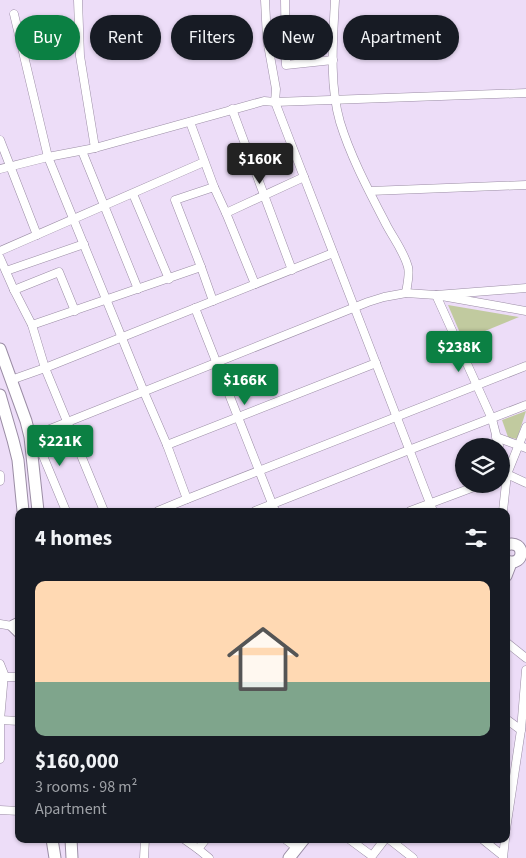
<!DOCTYPE html>
<html lang="en">
<head>
<meta charset="utf-8">
<style>
  :root { --surface:#171b24; --page:#20242c; --text:#f1f3f6; --muted:#9ea1a6; --line:#363941; --accent:#0b8043 }
  body { margin:0; font-family:"Source Sans 3",sans-serif; background:var(--page); color:var(--text); height:100vh; display:flex; flex-direction:column; font-size:19px; white-space:nowrap }
  * { box-sizing:border-box; margin:0 }
  p { font-size:16px; color:var(--muted) }
  .icon { flex:none; width:28px; height:28px; fill:none; stroke:currentColor; stroke-width:2; stroke-linecap:round; stroke-linejoin:round }
  .map { position:relative; flex:1; overflow:hidden }
  .side { position:absolute; left:15px; top:508px; width:495px; height:335px; display:flex; flex-direction:column; background:var(--surface); border-radius:10px; box-shadow:0 1px 4px #0004 }
  .side>* { flex:none }
  .hud { position:absolute; left:15px; top:15px; width:496px; height:45px; display:flex; gap:10px }
  .buttons { position:absolute; left:455px; top:438px; display:grid; gap:10px }
  .buttons a { display:grid; place-items:center; width:55px; height:55px; border-radius:50%; background:var(--surface); box-shadow:0 1px 4px #0004; font-size:25px }
  .price { position:absolute; translate:-50% -42px; padding:0 11px; border-radius:5px; background:var(--accent); color:#fff; font-size:16px; line-height:32px; filter:drop-shadow(0 1px 2px #0008) }
  .price::after { content:''; position:absolute; left:50%; top:30px; width:15px; height:11px; margin-left:-8px; background:inherit; clip-path:polygon(0 0,100% 0,50% 100%) }
  .price.current { background:#222; color:#fff }
  ul { padding:0; list-style:none }
  li { display:grid; align-content:center; gap:10px; height:265px; padding:0 20px }
  li+li { border-top:1px solid var(--line) }
  li span { display:grid; place-items:center; height:155px; border-radius:10px; color:#555 }
  li>.icon { margin-inline-start:auto }
  span .icon { width:90px; height:90px; fill:#fffc; stroke-width:1 }
  li b { font-size:21px }
  h2 { display:flex; justify-content:space-between; align-items:center; height:60px; padding:0 20px; font-size:21px }
  .tag { padding:0 18px; border-radius:22px; background:var(--surface); box-shadow:0 1px 4px #0004; font-size:18px; line-height:45px }
  .tag.current { background:var(--accent); color:#fff }
  .map>svg:first-child { display:block }
  .green { fill:#c1ca9f }
  .lines { fill:none; stroke-linecap:round; stroke-linejoin:round }
  .street-casing { stroke:#9b8da5; stroke-width:9 }
  .secondary-casing { stroke:#9b8da5; stroke-width:13 }
  .street { stroke:#fff; stroke-width:8 }
  .secondary { stroke:#fff; stroke-width:11 }
</style>
</head>
<body>
<div class="map">
<svg width="526" height="858" viewBox="0 0 526 858">
  <rect width="100%" height="100%" fill="#edddf8"/>
  <g class="green">
    <path d="M448,305L519,317L463,340Z"/>
    <path d="M526,411L517,439L508,437L502,420Z"/>
  </g>
  <g class="lines">
    <defs>
      <g id="street">
        <path d="M78,0L80,56L95,148"/>
        <path d="M265,0L267,39L276,89L275,102L433,511"/>
        <path d="M285,0L286,65L333,60"/>
        <path d="M335,0C333,39 329,84 340,122C351,158 370,193 387,226C394,239 404,252 408,267C410,275 407,285 406,293"/>
        <path d="M14,14L48,157L144,392L167,445L187,499"/>
        <path d="M232,109L292,270"/>
        <path d="M190,122L214,187"/>
        <path d="M0,140L37,235"/>
        <path d="M82,151L138,289"/>
        <path d="M0,169L48,157L95,148L264,101L275,102L526,93"/>
        <path d="M370,191L526,185"/>
        <path d="M133,194L169,279"/>
        <path d="M226,213L304,177"/>
        <path d="M0,251L204,162"/>
        <path d="M0,258L14,290L32,325L45,368L104,511"/>
        <path d="M6,271L84,244"/>
        <path d="M14,290L59,272L75,311"/>
        <path d="M213,301L201,267L175,200L214,187L226,213L255,284"/>
        <path d="M195,308L275,511"/>
        <path d="M32,325L201,267"/>
        <path d="M11,380L45,368L333,253"/>
        <path d="M496,437L526,448"/>
        <path d="M167,445L376,363"/>
        <path d="M499,446L492,419L436,295L526,288"/>
        <path d="M501,454L507,474"/>
        <path d="M507,474L526,427"/>
        <path d="M507,474L526,483"/>
        <path d="M0,475V481"/>
        <path d="M501,476L507,474L503,511"/>
        <path d="M66,511L41,451L30,437L368,302L384,297L406,293L436,295L526,311"/>
        <path d="M158,511L187,499L526,366"/>
        <path d="M255,511L409,450L526,405"/>
        <path d="M410,511L482,484"/>
        <path d="M0,624L18,627"/>
        <path d="M506,642L526,658"/>
        <path d="M0,664L4,674L0,720V759"/>
        <path d="M4,677H19"/>
        <path d="M506,719L521,730"/>
        <path d="M0,720L19,721"/>
        <path d="M0,810L19,811"/>
        <path d="M506,829L521,730L526,670"/>
        <path d="M184,839L198,849"/>
        <path d="M206,839L198,849L209,858"/>
        <path d="M285,839L297,848"/>
        <path d="M349,839L372,856L385,839"/>
        <path d="M389,839L413,858"/>
        <path d="M482,839L502,855"/>
        <path d="M144,858L145,839"/>
        <path d="M503,858L505,839"/>
      </g>
      <g id="secondary">
        <path d="M0,349L26,421L30,437L38,511"/>
        <path d="M0,395L13,440L18,460L23,511"/>
        <path d="M506,545C526,538 526,568 506,561"/>
        <path d="M506,576L511,563"/>
        <path d="M19,623L13,626L19,632"/>
        <path d="M52,839L55,858"/>
        <path d="M71,839L72,858"/>
        <path d="M289,858L304,839"/>
      </g>
    </defs>
    <use href="#street" class="street-casing"/>
    <use href="#secondary" class="secondary-casing"/>
    <use href="#street" class="street"/>
    <use href="#secondary" class="secondary"/>
  </g>
</svg>
<div class="buttons">
<a><svg class="icon" aria-label="layers" viewBox="0 0 24 24"><path d="M12 4l9 5-9 5-9-5zM3 14l9 5 9-5"/></svg></a>
</div>
<b class="price current" style="left:260px;top:185px">$160K</b>
<b class="price" style="left:459px;top:373px">$238K</b>
<b class="price" style="left:245px;top:406px">$166K</b>
<b class="price" style="left:60px;top:467px">$221K</b>
<div class="hud">
<a class="tag current">Buy</a>
<a class="tag">Rent</a>
<a class="tag">Filters</a>
<a class="tag">New</a>
<a class="tag">Apartment</a>
</div>
<section class="side">
<h2>4 homes<svg class="icon" aria-label="filters" viewBox="0 0 24 24"><path d="M4 7h16M4 17h16"/><circle cx="9" cy="7" r="2"/><circle cx="15" cy="17" r="2"/></svg></h2>
<ul>
<li><span style="background:linear-gradient(#ffd9b3 65%,#7fa58c 0)"><svg class="icon" aria-label="home" viewBox="0 0 24 24"><path d="M3 11l9-7 9 7M6 9v11h12V9"/></svg></span><div><b>$160,000</b><p>3 rooms · 98 m²</p><p>Apartment</p></div></li>
</ul>
</section>
</div>
</body>
</html>
